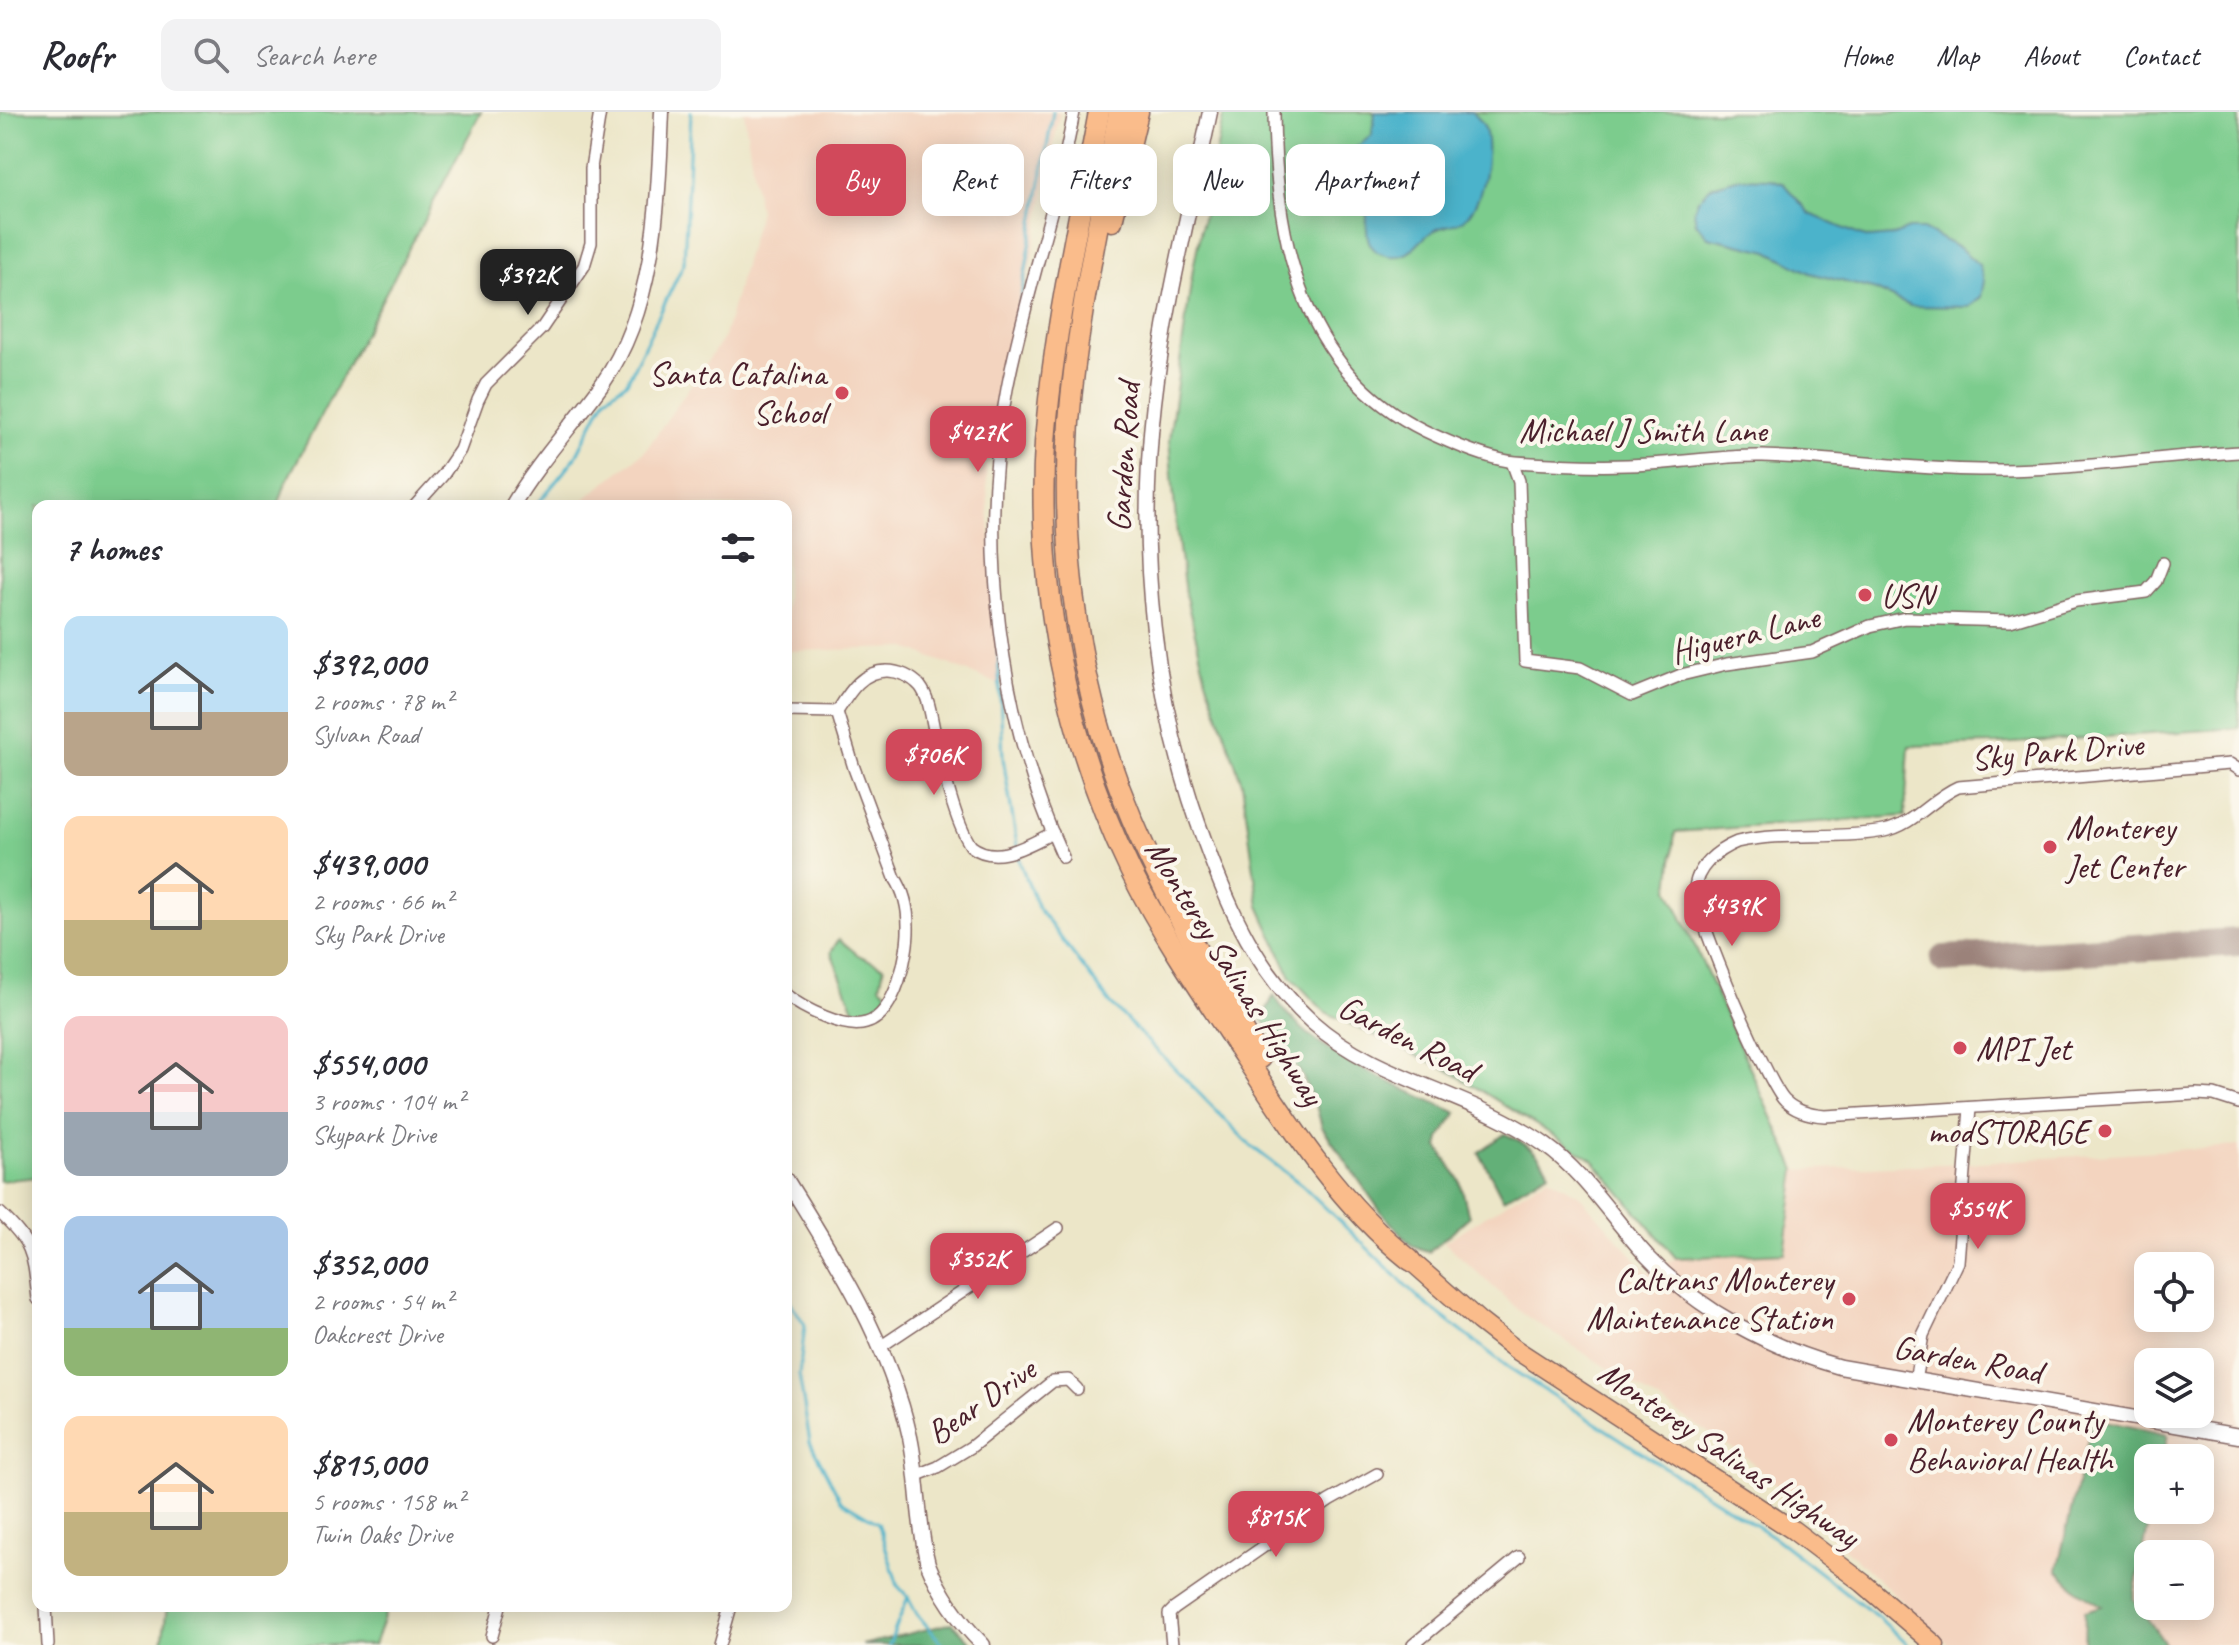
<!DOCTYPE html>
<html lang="en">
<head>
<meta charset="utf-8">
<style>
  :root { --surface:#fff; --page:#f2f2f3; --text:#2b2b33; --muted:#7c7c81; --line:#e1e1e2; --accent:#d1495b }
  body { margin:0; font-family:Caveat,sans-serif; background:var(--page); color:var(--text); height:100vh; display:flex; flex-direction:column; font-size:30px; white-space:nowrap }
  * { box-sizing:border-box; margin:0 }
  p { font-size:26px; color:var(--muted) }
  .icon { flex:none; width:44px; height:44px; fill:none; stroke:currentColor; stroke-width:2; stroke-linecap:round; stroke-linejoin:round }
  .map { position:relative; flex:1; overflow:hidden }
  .details { position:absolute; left:32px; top:388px; width:760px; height:1112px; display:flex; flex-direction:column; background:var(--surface); border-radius:16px; box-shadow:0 4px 20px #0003 }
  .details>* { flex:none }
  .banner { position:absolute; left:816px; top:32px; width:760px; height:72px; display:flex; gap:16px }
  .fabs { position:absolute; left:2134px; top:1140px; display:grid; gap:16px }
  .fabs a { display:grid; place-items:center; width:80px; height:80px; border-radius:16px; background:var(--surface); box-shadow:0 4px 20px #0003; font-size:40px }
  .price { position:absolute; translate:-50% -68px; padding:0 18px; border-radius:16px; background:var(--accent); color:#fff; font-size:26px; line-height:52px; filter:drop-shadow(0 2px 4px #0008) }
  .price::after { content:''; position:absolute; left:50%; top:48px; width:24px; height:18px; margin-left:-12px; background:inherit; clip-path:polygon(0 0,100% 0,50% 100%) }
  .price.active { background:#222; color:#fff }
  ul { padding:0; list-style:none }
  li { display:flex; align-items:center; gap:24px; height:200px; padding:0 32px }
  li span { display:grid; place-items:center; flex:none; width:224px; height:160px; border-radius:16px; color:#555 }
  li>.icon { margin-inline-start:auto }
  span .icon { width:96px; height:96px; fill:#fffc; stroke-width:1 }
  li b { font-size:34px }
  h2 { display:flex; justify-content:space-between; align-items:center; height:96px; padding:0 32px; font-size:34px }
  .tag { padding:0 28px; border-radius:16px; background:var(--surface); box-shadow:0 4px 20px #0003; font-size:28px; line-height:72px }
  .tag.active { background:var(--accent); color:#fff }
  header { display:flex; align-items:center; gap:48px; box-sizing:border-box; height:112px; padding:0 40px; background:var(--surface); border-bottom:2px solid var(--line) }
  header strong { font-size:38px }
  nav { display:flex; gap:44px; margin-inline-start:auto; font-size:28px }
  .search { width:560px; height:72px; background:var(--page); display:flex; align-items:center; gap:20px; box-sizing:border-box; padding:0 28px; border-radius:16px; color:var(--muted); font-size:30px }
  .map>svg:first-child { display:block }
  .built { fill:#f3d4bf; fill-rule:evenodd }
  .green { fill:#7bcc8d; stroke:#62765c; stroke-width:2 }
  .forest { fill:#64b078; stroke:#576852; stroke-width:2 }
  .water { fill:#4cb3cb; stroke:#4b697b; stroke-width:2 }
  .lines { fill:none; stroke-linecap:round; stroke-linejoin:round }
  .stream { stroke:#4cb3cb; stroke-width:3 }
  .taxiway { stroke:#9b827a; stroke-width:28 }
  .minor-casing { stroke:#836562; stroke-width:14 }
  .tertiary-casing { stroke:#836562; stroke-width:17 }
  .trunk-casing { stroke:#836562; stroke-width:21 }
  .motorway-casing { stroke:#836562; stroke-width:23 }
  .minor { stroke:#fff; stroke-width:11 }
  .tertiary { stroke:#fff; stroke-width:14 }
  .trunk { stroke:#fabc8b; stroke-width:18 }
  .motorway { stroke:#fabc8b; stroke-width:20 }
  .poi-dot { fill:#d1495b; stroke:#fbf7ec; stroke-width:3 }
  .labels { text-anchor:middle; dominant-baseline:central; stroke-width:8; stroke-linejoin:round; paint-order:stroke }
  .poi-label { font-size:34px; fill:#4a1f2b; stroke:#fbf7ec; text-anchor:start }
  .street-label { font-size:34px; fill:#4a1f2b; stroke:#fbf7ec }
</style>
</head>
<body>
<header>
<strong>Roofr</strong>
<div class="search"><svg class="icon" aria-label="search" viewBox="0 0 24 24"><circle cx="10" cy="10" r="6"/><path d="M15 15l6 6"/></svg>Search here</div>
<nav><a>Home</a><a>Map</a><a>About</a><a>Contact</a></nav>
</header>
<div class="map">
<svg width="2239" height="1533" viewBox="0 0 2239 1533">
  <rect width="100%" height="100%" fill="#fbf7ec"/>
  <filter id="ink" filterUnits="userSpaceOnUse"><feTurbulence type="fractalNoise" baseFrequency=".0125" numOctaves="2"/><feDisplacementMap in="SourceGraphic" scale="16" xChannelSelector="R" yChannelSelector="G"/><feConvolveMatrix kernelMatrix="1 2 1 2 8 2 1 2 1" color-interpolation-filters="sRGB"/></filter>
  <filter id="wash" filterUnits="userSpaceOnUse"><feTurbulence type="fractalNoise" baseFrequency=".006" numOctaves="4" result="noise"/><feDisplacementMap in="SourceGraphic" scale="32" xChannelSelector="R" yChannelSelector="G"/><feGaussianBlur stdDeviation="1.8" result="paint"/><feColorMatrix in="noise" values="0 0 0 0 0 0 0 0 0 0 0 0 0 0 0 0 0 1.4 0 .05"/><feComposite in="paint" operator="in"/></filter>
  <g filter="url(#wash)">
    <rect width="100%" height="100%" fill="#ece6c8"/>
    <g class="built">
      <path d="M744,0H1060L1035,132L985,343L999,572L907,536L786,539V394H576L646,338L724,225L759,100Z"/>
      <path d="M2239,1034V1533H1949L1747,1346L1522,1201L1444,1130L1548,1065L1578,1082L1648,1161L1676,1146L1785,1141L1796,1058L1966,1051ZM2148,1154H2200V1206H2148ZM2148,1250H2200V1302H2148ZM2148,1346H2200V1398H2148ZM2148,1442H2200V1494H2148Z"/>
    </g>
    <g class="green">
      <path d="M0,0H481L286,370L278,394H38V1065L0,1069Z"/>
      <path d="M1224,0H2239V616L1998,632L1909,634L1905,704L1675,720L1669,777L1796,1058L1785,1141L1676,1146L1593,1048L1449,959L1325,900L1291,865L1259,794L1242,671L1206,567L1185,481L1177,422L1169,328L1193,157Z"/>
      <path d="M839,827L858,843L884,855L880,874L887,880C883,892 876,900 863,904L853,895L831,840Z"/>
      <path d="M167,1494H388L374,1533H162Z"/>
    </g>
    <g class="forest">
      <path d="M1274,883C1307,941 1398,973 1457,1001L1441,1024L1438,1035L1460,1069L1469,1105L1429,1140L1411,1133L1381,1100L1322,1015L1317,997L1302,963L1262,907Z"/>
      <path d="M1505,1022C1525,1031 1539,1040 1549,1060L1503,1087L1479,1040Z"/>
      <path d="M2093,1306L2168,1323L2163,1346H2148V1398H2152L2133,1486L2166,1533H2084L2085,1499L2102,1494L2078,1479L2057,1458Z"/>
      <path d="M952,1511L974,1533H862Z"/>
    </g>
    <g class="water">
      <path d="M1375,0H1472C1477,5 1481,8 1484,14C1493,38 1483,92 1464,107C1454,115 1440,113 1430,121C1415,132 1411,147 1389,144C1383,143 1377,141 1373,136C1363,125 1369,107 1366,94L1346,79L1341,63L1349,41L1372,23Z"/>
      <path d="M1740,66L1771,67L1783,71L1810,102L1859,123L1870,126L1891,124L1909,117H1923L1961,137L1979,153L1984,169L1981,185L1969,195L1910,194L1876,178L1810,161L1768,139L1708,125L1696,111L1694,99L1698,88L1712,74Z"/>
    </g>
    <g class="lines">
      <g class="stream">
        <path d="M1018,203L1053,0"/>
        <path d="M536,394L575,346L606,285L627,270L684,151L691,0"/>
        <path d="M998,537L1003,646L1020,751L1038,796L1111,892L1251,1034L1302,1073L1422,1189L1508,1255L1775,1426L1879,1506L1908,1533"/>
        <path d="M786,1183L805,1213L799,1263L810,1330L841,1389L878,1411L898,1474L908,1485L917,1502L943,1533"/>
        <path d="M889,1533L908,1485"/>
      </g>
      <path class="taxiway" d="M1944,847L2239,830"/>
    </g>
  </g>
  <g filter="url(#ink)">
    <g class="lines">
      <defs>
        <g id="minor">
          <path d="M1274,0C1275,132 1303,266 1436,324C1458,334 1492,348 1516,350C1559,353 1606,355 1649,352C1687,350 1725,343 1763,344C1836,346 1908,357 1980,358C2067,359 2153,345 2239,340"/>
          <path d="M1512,350L1519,369L1525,549L1580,556L1632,583L1681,563L1727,552L1812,540L1870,514L1905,506L2010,509L2076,489L2146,480L2156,469L2163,451"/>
          <path d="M415,394L443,363L460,338L478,288L486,272L542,216L584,154L591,131V56L600,0"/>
          <path d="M786,599L837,600L854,656L895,766C905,781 908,796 908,814C909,840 896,903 866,911C845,918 802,896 786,883"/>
          <path d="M837,600C849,581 861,559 887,559C899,559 912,565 920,574C930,587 931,606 935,622C942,653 954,709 971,734C997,754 1027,733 1053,721"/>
          <path d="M2239,658L2230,652L1958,675C1931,687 1914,713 1884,719C1836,728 1785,719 1737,730C1717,738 1695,756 1695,779C1695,803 1768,973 1785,989C1796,1000 1811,1003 1825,1004L2196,982L2214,983L2239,991"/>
          <path d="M1063,745C999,605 977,428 1007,277C1025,183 1057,94 1074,0"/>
          <path d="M0,1101C34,1133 33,1142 38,1187"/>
          <path d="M880,1235L1058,1116"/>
          <path d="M1915,1269L1923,1223L1958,1150L1970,996"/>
          <path d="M915,1364L938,1355L971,1335L1053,1269L1068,1268L1077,1277"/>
          <path d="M46,1494L48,1533"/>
          <path d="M492,1524L500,1494"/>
          <path d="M720,1533L731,1494"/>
          <path d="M1172,1533L1169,1502L1174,1497L1329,1389L1377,1362"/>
          <path d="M1413,1533L1519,1445"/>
        </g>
        <g id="tertiary">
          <path d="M1210,0C1190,97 1165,193 1154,291C1137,440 1153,593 1206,733C1230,799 1258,861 1312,910C1378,969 1473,981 1545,1033C1587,1063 1613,1108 1648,1145C1699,1199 1769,1235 1840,1255L2239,1324"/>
          <path d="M512,394C538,350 573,313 603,271C656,195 658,89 662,0"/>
          <path d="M786,1067C836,1147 889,1231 910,1325C919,1367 917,1411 928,1452C941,1484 959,1509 983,1533"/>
        </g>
        <path id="trunk" d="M1410,1148L1479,1209L1515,1237L1793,1418L1863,1471L1935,1533"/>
        <g id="motorway">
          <path d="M1099,0C1079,109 1053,219 1045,331C1036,476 1067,629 1131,760C1160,818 1197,873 1233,927C1285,1006 1336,1089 1410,1148"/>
          <path d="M1119,0C1101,103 1077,206 1069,310C1060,445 1079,582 1132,707C1167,790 1214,869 1260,946"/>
          <path d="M1112,109L1138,0"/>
        </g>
      </defs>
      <use href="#minor" class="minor-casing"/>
      <use href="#tertiary" class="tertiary-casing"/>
      <use href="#trunk" class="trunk-casing"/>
      <use href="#motorway" class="motorway-casing"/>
      <use href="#minor" class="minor"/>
      <use href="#tertiary" class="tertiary"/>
      <use href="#trunk" class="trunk"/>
      <use href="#motorway" class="motorway"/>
    </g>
  </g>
  <g class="poi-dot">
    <circle cx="842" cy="281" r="8"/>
    <circle cx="1865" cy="483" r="8"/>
    <circle cx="2050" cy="735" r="8"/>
    <circle cx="1960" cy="936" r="8"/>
    <circle cx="2105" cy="1019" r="8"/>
    <circle cx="1849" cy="1187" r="8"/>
    <circle cx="1891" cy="1328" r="8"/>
  </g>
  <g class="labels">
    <g class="poi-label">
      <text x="826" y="261" text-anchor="end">Santa Catalina<tspan x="826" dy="39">School</tspan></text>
      <text x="1881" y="483">USN</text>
      <text x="2066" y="715">Monterey<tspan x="2066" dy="39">Jet Center</tspan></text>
      <text x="1976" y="936">MPI Jet</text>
      <text x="2089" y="1019" text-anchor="end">modSTORAGE</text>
      <text x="1833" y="1167" text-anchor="end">Caltrans Monterey<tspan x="1833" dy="39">Maintenance Station</tspan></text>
      <text x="1907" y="1308">Monterey County<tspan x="1907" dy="39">Behavioral Health</tspan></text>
    </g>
    <g class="street-label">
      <text x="1643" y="318">Michael J Smith Lane</text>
      <text transform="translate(1123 345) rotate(-86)">Garden Road</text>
      <text transform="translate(1745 522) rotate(-14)">Higuera Lane</text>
      <text transform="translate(2057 639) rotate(-5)">Sky Park Drive</text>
      <text transform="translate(1235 860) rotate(58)">Monterey Salinas Highway</text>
      <text transform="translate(1408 926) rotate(27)">Garden Road</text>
      <text transform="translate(1968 1247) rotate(10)">Garden Road</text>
      <text transform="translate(981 1289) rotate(-35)">Bear Drive</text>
      <text transform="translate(1729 1342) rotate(34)">Monterey Salinas Highway</text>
    </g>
  </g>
</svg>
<div class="fabs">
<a><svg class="icon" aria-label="locate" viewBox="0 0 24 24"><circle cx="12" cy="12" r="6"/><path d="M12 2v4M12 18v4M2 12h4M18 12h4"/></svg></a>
<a><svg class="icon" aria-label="layers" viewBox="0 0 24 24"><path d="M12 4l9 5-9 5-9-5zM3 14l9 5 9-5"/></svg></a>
<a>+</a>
<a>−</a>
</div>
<b class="price active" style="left:528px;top:205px">$392K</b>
<b class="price" style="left:978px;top:362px">$427K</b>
<b class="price" style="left:934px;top:685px">$706K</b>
<b class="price" style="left:1732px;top:836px">$439K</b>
<b class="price" style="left:1978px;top:1139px">$554K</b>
<b class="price" style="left:978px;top:1189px">$352K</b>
<b class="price" style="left:1276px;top:1447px">$815K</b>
<div class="banner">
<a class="tag active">Buy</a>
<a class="tag">Rent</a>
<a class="tag">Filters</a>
<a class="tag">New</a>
<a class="tag">Apartment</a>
</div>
<section class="details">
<h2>7 homes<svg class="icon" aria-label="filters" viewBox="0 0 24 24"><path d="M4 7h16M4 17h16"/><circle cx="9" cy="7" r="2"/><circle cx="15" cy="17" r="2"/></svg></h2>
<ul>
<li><span style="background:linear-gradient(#bfe0f5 60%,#b9a48a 0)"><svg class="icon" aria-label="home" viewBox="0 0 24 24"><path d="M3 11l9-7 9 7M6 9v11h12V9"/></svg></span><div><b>$392,000</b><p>2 rooms · 78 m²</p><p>Sylvan Road</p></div></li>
<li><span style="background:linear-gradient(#ffd9b3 65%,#c2b280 0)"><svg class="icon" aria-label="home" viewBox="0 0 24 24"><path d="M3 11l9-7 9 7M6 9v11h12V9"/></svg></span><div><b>$439,000</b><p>2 rooms · 66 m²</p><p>Sky Park Drive</p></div></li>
<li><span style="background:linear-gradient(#f6c9c9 60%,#9aa5b1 0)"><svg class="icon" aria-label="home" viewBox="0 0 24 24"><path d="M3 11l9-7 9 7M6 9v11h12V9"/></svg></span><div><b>$554,000</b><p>3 rooms · 104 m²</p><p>Skypark Drive</p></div></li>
<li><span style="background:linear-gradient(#a9c7e8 70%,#8fb573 0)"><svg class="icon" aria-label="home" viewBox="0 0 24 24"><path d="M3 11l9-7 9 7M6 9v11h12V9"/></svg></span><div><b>$352,000</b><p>2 rooms · 54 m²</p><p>Oakcrest Drive</p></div></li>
<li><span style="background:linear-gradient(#ffd9b3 60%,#c2b280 0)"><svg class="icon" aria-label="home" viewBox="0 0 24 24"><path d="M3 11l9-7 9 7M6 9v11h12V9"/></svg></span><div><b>$815,000</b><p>5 rooms · 158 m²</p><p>Twin Oaks Drive</p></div></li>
</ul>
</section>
</div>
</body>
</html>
